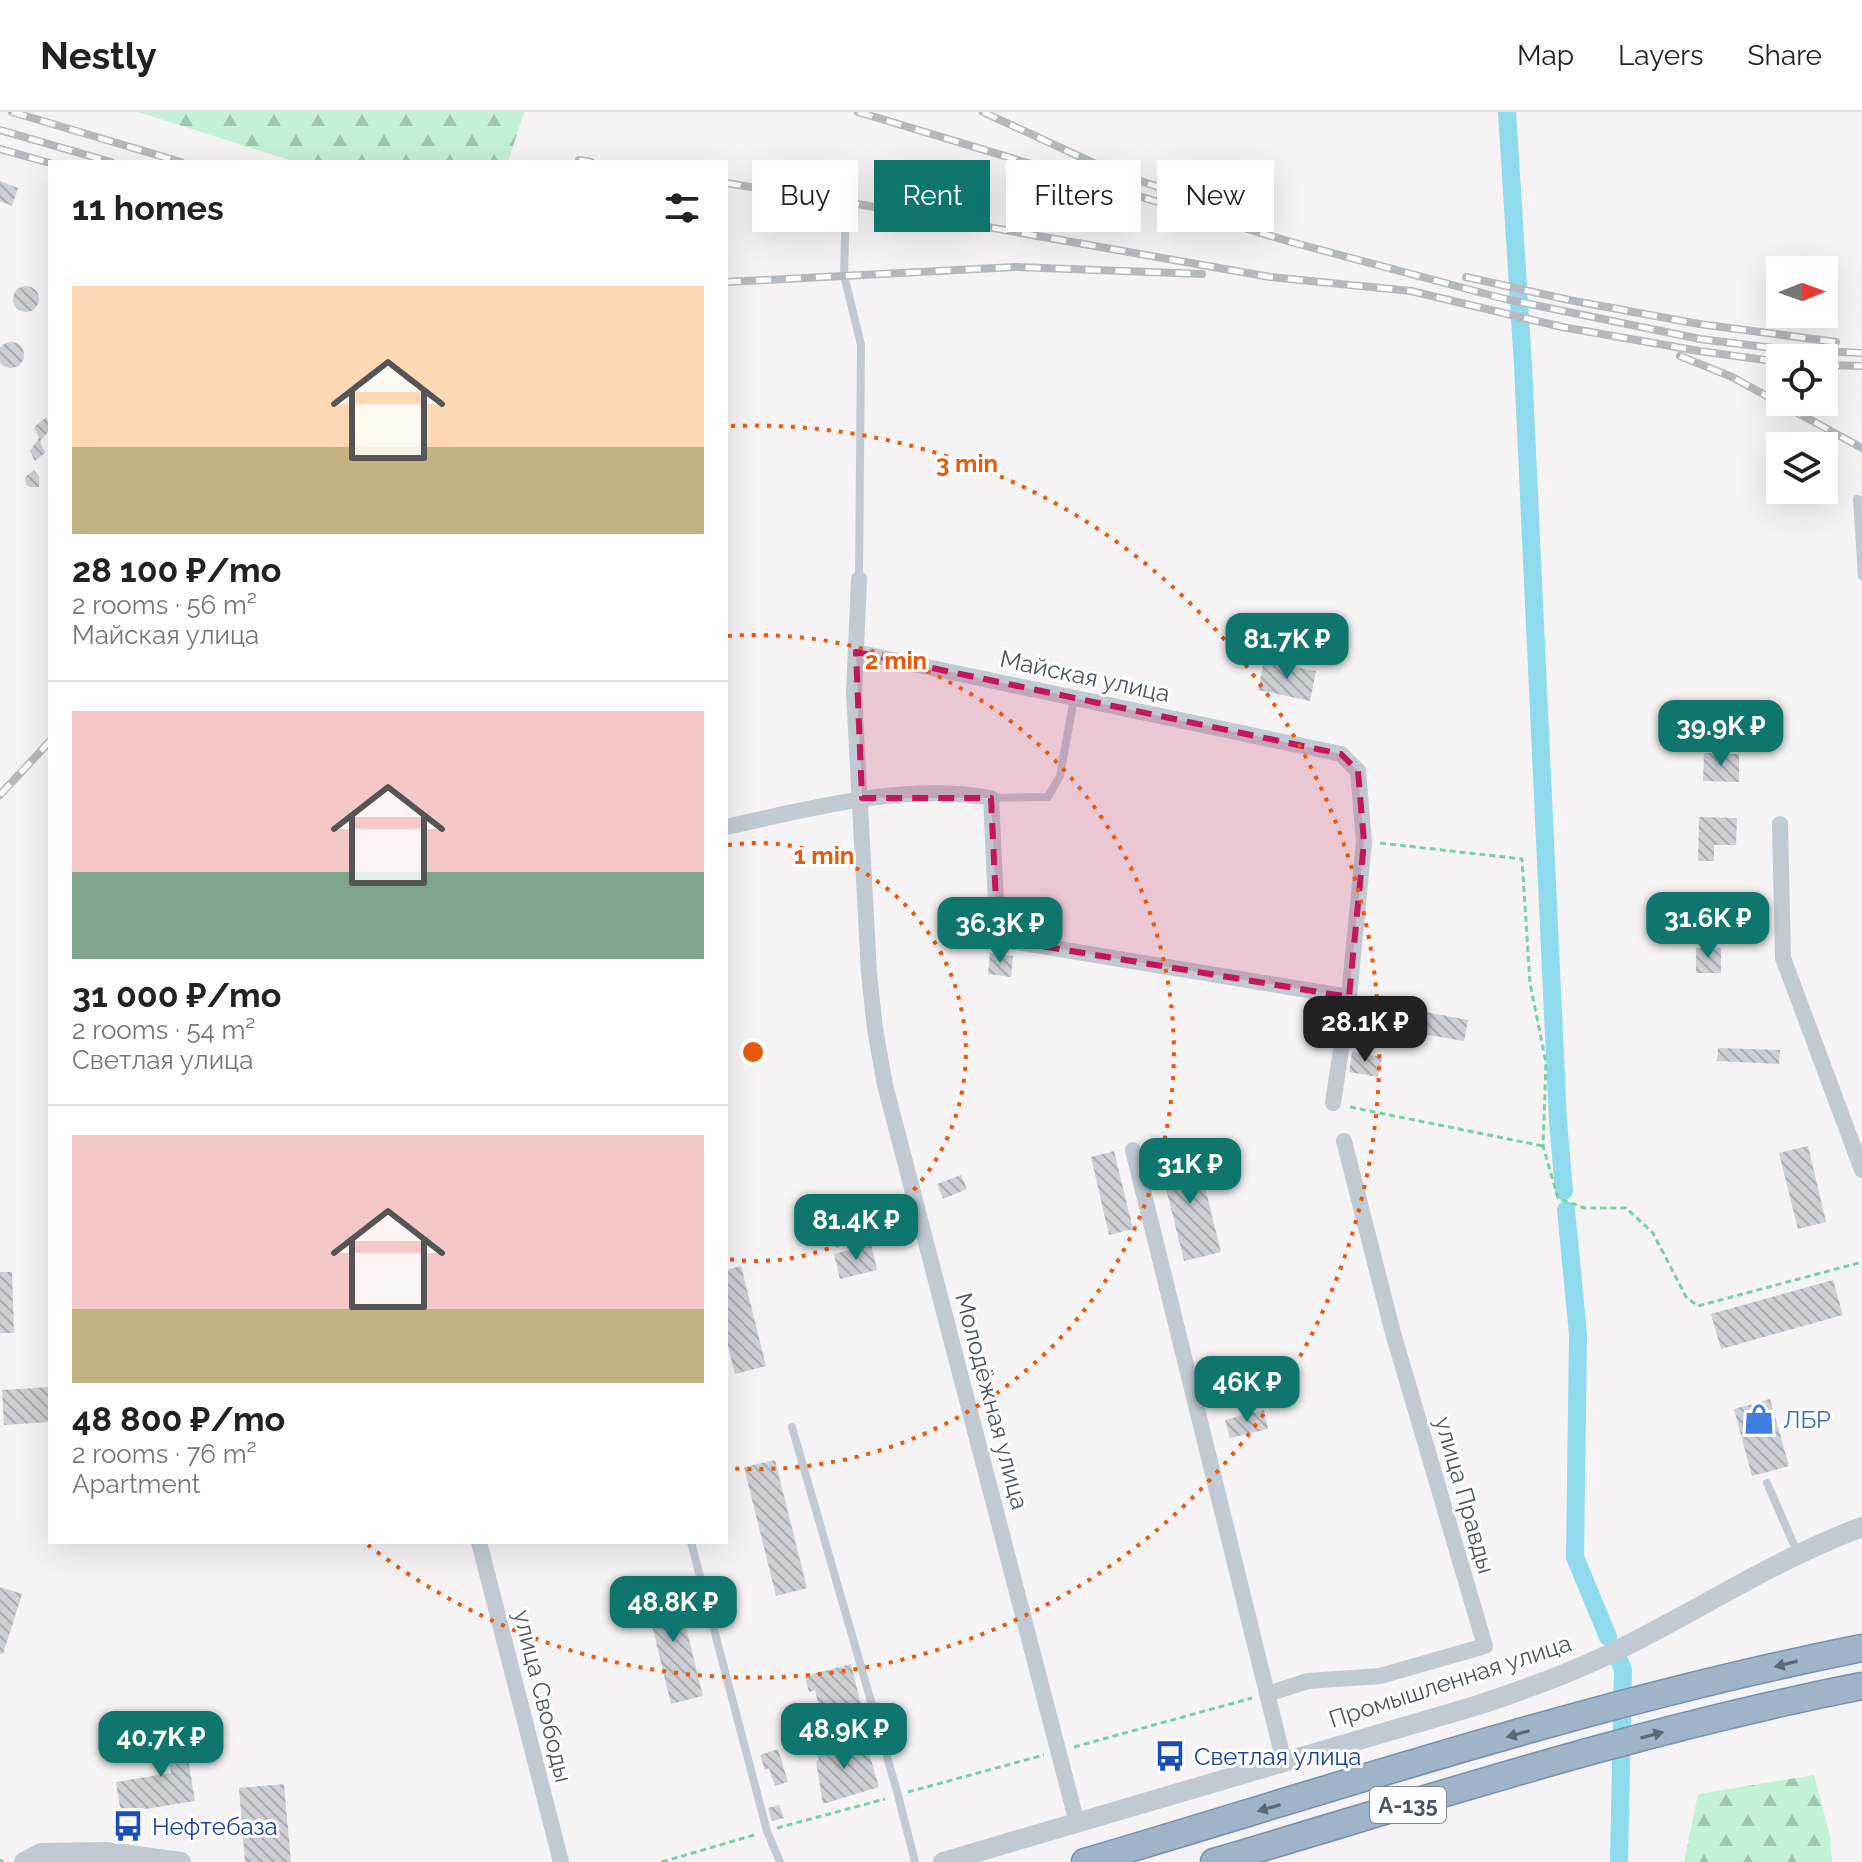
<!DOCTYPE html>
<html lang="en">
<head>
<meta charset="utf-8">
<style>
  :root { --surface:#fff; --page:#f6f6f6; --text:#222; --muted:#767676; --line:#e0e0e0; --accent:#0f766e }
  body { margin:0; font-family:Raleway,sans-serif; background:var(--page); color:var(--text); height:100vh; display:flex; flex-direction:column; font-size:30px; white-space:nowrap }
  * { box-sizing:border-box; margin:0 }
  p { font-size:26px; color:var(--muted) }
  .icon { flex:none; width:44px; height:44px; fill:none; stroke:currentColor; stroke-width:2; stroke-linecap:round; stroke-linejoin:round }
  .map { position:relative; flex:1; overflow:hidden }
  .panel { position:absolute; left:48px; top:48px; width:680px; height:1384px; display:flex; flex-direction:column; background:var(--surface); border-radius:0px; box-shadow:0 8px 32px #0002 }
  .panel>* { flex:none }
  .guide { position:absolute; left:752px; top:48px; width:760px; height:72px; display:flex; gap:16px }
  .needle { width:52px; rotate:89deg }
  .controls { position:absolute; left:1766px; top:144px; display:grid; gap:16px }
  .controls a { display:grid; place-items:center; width:72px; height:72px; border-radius:0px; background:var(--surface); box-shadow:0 8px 32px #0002; font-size:40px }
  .price { position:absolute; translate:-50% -68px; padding:0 18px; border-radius:16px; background:var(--accent); color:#fff; font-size:26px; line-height:52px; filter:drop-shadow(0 2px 4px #0008) }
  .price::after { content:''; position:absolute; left:50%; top:48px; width:24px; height:18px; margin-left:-12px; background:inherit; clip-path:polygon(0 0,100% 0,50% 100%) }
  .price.selected { background:#222; color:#fff }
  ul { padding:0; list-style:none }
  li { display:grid; align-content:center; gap:16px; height:424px; padding:0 24px }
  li+li { border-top:2px solid var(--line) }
  li span { display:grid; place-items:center; height:248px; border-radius:0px; color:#555 }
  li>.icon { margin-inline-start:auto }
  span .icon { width:144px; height:144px; fill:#fffc; stroke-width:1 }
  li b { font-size:34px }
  h2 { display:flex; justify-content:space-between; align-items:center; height:96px; padding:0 24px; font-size:34px }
  .pill { padding:0 28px; border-radius:0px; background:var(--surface); box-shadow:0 8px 32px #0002; font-size:28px; line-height:72px }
  .pill.selected { background:var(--accent); color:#fff }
  header { display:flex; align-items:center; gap:48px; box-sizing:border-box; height:112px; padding:0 40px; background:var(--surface); border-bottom:2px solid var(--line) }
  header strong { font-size:38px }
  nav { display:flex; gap:44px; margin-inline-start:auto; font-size:28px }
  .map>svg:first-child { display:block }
  .forest { fill:url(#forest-firs) }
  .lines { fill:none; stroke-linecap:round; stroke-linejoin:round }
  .canal { stroke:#90daee; stroke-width:18 }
  .building { fill:url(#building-back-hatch) }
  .trunk-casing { stroke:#7690ad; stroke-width:29 }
  .path { stroke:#7ad0a6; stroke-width:3; stroke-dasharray:6 4; stroke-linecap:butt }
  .service { stroke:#c1cad2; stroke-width:8 }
  .minor { stroke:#c1cad2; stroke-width:16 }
  .tertiary { stroke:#c1cad2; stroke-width:20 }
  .trunk { stroke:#9fb4c9; stroke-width:26 }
  .rail-casing { stroke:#b5b8bd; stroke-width:8 }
  .rail { stroke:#fff; stroke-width:5; stroke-dasharray:15; stroke-linecap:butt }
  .oneway { fill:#5b6976 }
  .marked { fill:#c2185b; fill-opacity:0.2; stroke:#c2185b; stroke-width:6; stroke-dasharray:16 10; stroke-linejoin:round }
  .ring { fill:none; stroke:#e8590c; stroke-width:4; stroke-dasharray:4 8 }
  .labels { text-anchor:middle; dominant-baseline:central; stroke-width:6; stroke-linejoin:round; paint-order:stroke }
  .shield { fill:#fff; stroke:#808990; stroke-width:2 }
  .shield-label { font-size:22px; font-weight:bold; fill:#4a5661 }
  .street-label { font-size:24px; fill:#4a5661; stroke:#fff }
  .shop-label { font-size:24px; fill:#366cbe; stroke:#fff; text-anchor:start }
  .transit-label { font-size:24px; fill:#164399; stroke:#fff; text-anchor:start }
  .centre { fill:#e8590c; stroke:#fff; stroke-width:4 }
  .ring-label { font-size:24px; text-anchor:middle; font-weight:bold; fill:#e8590c; stroke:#fff; stroke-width:6; stroke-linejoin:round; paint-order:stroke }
</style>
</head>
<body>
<header>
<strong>Nestly</strong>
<nav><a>Map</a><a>Layers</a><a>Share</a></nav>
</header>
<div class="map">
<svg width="1862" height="1750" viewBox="0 0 1862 1750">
  <defs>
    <pattern id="forest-firs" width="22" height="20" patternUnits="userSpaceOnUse" patternTransform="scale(2)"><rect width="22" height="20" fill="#c3f1d5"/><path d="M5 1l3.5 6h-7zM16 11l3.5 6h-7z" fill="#a0c6b0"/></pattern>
    <pattern id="building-back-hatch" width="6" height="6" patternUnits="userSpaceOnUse" patternTransform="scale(2)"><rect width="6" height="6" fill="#cdcfd5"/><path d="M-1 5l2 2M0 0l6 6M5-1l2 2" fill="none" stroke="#a8abb0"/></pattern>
  </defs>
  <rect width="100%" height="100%" fill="#f5f3f3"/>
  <g class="forest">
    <path d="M138,0H524L508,50H296Z"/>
    <path d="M1814,1663L1830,1724L1832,1750H1684L1698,1682Z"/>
  </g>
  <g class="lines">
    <g class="canal">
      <path d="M1507,0L1523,254L1558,1009L1564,1079"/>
      <path d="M1566,1098L1578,1222L1575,1445L1608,1525"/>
      <path d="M1619,1548L1623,1558L1619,1750"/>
    </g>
  </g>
  <g class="building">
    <path d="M0,69L18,76L12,94L0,89Z"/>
    <circle cx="26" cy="187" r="13"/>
    <circle cx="11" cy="243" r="13"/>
    <path d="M47,305L49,319L40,329L45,341L35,349L30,339L39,326L34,315Z"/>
    <path d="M34,358L39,365V375H30L26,373L25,365Z"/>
    <path d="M1264,549L1316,559L1310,589L1258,578Z"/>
    <path d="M1704,641L1739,642V670L1703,669Z"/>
    <path d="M1699,705L1737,706L1736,733H1714V749H1698Z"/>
    <path d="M1697,780L1736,781V809L1697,808Z"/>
    <rect x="1696" y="836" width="25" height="25"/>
    <path d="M990,841L1013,844L1011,865L988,862Z"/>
    <path d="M1420,899L1468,908L1464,929L1416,921Z"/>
    <path d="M1718,936L1780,938L1779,952L1717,949Z"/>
    <path d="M1352,940L1382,945L1378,965L1349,960Z"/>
    <path d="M1808,1034L1826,1110L1798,1117L1779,1041Z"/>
    <path d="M1114,1039L1133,1117L1109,1123L1091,1045Z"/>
    <path d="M1196,1039L1221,1140L1184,1149L1159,1048Z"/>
    <path d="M961,1063L967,1077L943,1087L937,1072Z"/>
    <path d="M871,1132L877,1158L840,1167L834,1142Z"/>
    <path d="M741,1154L766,1254L735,1262L726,1226V1158Z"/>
    <path d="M0,1160H12L14,1221H0Z"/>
    <path d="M1833,1168L1843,1203L1721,1237L1711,1202Z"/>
    <path d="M50,1275V1310L4,1313L2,1278Z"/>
    <path d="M1770,1287L1789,1354L1752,1364L1734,1297Z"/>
    <path d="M1264,1298L1268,1317L1230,1326L1225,1308Z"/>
    <path d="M775,1348L807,1476L776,1484L744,1355Z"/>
    <path d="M675,1471L703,1584L671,1592L644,1479Z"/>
    <path d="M0,1475L22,1482L3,1542H0Z"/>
    <path d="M851,1552L861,1593L821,1603L815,1578L809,1580L805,1564Z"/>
    <path d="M182,1610L195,1689L121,1701L116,1670L171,1661L163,1614Z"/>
    <path d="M831,1624L837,1642L867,1634L879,1675L823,1692L816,1649L819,1648L814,1630Z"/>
    <path d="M778,1637L788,1670L775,1674L769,1656L765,1658L760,1643Z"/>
    <path d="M284,1672L291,1750H245L239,1676Z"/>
    <path d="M779,1693L784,1706L772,1709L768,1696Z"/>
  </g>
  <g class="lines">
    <defs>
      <g id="trunk">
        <path d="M1085,1750C1342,1674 1599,1588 1862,1536"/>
        <path d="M1214,1750C1428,1687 1642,1617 1862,1574"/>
      </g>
    </defs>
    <use href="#trunk" class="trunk-casing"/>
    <g class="path">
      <path d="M1380,731L1522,747L1530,871L1546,951L1543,1034L1558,1086L1584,1096H1626L1653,1121L1686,1185L1698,1194L1862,1150"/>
      <path d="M1350,995L1543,1034"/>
      <path d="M1074,1635L1252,1586"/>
      <path d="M908,1680L1044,1643"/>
      <path d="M777,1716L885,1687"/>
      <path d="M0,1748L3,1750"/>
      <path d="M662,1750L754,1723"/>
    </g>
    <g class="service">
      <path d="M843,66L846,90L844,163L861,233L859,466"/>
      <path d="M1862,389L1857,387L1862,464"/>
      <path d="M991,686L1048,685L1060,664L1074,586"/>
      <path d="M792,1315L898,1683L915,1750"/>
      <path d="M1767,1371L1798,1442"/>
      <path d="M691,1430L767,1719L780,1750"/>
    </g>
    <g class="minor">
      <path d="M859,467L854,581L869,861L875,917L885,973L1077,1711"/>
      <path d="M1780,712L1783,846L1862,1058"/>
      <path d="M726,715C809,697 906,670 991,686L997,811L1011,829L1349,885L1364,730L1358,659L1341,642L856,540"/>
      <path d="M1333,991L1349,885"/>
      <path d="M1133,1038L1284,1650"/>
      <path d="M479,1430L561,1750"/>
      <path d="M1267,1582L1308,1569L1380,1564L1485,1534L1393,1221L1344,1029"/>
    </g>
    <g class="tertiary">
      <path d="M24,1750L41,1741L106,1740L181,1750"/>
      <path d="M943,1750L1475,1594C1518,1580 1560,1565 1601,1546C1689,1505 1770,1449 1862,1415"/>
    </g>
    <use href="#trunk" class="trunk"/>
    <defs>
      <g id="rail">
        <path d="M12,0L181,50"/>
        <path d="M858,0L1291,130L1505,187L1700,227L1781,237L1862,241"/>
        <path d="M983,0L1111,59L1235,101"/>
        <path d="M0,18L111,50"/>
        <path d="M0,37L50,51"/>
        <path d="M579,48L591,50"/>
        <path d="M726,71L846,90L1270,165L1411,179L1562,215L1699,239L1780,250"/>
        <path d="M1466,165L1569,188L1699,212L1836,230"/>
        <path d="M726,170L1015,155L1202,162"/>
        <path d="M1680,244L1732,265L1862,336"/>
        <path d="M1824,253L1862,254"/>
        <path d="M0,683L50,629"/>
      </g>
    </defs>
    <use href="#rail" class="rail-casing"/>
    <use href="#rail" class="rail"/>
  </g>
  <defs><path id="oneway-solid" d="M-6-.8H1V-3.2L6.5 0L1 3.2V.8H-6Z" transform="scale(2)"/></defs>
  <g class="oneway">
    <use href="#oneway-solid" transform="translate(1786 1552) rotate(166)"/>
    <use href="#oneway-solid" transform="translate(1518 1622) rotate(164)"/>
    <use href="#oneway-solid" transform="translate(1652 1623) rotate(-15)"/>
    <use href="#oneway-solid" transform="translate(1269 1696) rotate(164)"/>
  </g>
  <path class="marked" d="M856,540L1341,642L1358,659L1364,730L1349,885L1011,829L997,811L991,686H862Z"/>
  <g class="ring">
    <path d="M728 733A209 209 0 1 1 728 1147"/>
    <path d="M728 524A417 417 0 1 1 728 1356"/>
    <path d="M731 314A626 626 0 1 1 368 1433"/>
  </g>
  <defs>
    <symbol id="shop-bare" viewBox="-9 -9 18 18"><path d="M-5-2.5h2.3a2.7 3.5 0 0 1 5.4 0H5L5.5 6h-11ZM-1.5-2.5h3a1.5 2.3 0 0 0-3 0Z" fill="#3f7fe0" stroke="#fff" stroke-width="2.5" paint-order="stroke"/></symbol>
    <symbol id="bus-bare" viewBox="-9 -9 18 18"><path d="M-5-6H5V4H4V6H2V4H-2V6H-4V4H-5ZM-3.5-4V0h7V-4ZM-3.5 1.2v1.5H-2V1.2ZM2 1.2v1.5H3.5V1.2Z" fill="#1a4fb4" stroke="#fff" stroke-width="2.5" paint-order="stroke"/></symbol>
  </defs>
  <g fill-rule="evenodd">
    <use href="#shop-bare" x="1737" y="1285" width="44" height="44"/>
    <use href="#bus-bare" x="1148" y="1622" width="44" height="44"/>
    <use href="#bus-bare" x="106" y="1692" width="44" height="44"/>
  </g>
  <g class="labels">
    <rect class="shield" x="1370" y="1675" width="76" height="36" rx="6"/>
    <g class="shield-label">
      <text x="1408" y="1693">А-135</text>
    </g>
    <g class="street-label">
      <text transform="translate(1085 564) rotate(12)">Майская улица</text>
      <text transform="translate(992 1289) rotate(75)">Молодёжная улица</text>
      <text transform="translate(1465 1383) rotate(74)">улица Правды</text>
      <text transform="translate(1450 1569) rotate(-18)">Промышленная улица</text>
      <text transform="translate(543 1584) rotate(76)">улица Свободы</text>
    </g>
    <g class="shop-label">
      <text x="1783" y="1307">ЛБР</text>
    </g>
    <g class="transit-label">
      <text x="1194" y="1644">Светлая улица</text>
      <text x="152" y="1714">Нефтебаза</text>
    </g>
  </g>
  <circle cx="753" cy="940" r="12" class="centre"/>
  <g class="ring-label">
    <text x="967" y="360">3 min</text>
    <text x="896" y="557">2 min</text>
    <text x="824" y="752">1 min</text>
  </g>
</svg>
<div class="controls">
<a><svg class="needle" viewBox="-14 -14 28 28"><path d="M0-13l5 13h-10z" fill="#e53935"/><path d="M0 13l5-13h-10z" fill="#767676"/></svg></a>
<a><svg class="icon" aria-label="locate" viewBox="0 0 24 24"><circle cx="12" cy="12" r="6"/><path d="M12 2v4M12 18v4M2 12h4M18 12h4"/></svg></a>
<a><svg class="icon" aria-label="layers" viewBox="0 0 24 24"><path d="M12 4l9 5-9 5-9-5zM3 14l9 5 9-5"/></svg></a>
</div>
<b class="price" style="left:1287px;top:569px">81.7K ₽</b>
<b class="price" style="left:1721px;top:656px">39.9K ₽</b>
<b class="price" style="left:1708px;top:848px">31.6K ₽</b>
<b class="price" style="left:1000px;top:853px">36.3K ₽</b>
<b class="price selected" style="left:1365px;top:952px">28.1K ₽</b>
<b class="price" style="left:1190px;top:1094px">31K ₽</b>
<b class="price" style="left:856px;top:1150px">81.4K ₽</b>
<b class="price" style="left:1247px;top:1312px">46K ₽</b>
<b class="price" style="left:673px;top:1532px">48.8K ₽</b>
<b class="price" style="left:844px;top:1659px">48.9K ₽</b>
<b class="price" style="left:161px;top:1667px">40.7K ₽</b>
<div class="guide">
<a class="pill">Buy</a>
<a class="pill selected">Rent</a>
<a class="pill">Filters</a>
<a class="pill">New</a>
</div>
<section class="panel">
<h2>11 homes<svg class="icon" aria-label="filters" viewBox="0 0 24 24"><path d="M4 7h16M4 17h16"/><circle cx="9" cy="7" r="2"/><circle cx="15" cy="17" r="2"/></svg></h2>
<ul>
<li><span style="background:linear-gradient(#ffd9b3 65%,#c2b280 0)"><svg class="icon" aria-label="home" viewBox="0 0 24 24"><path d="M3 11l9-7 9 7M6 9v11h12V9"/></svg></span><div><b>28 100 ₽/mo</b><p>2 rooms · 56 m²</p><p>Майская улица</p></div></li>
<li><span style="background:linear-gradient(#f6c9c9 65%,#7fa58c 0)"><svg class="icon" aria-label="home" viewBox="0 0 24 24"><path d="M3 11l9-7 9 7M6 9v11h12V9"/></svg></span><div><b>31 000 ₽/mo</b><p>2 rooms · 54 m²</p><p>Светлая улица</p></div></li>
<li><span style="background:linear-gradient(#f6c9c9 70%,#c2b280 0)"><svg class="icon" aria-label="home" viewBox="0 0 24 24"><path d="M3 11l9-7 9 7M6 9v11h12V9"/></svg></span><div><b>48 800 ₽/mo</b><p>2 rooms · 76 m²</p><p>Apartment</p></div></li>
</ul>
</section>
</div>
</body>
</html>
